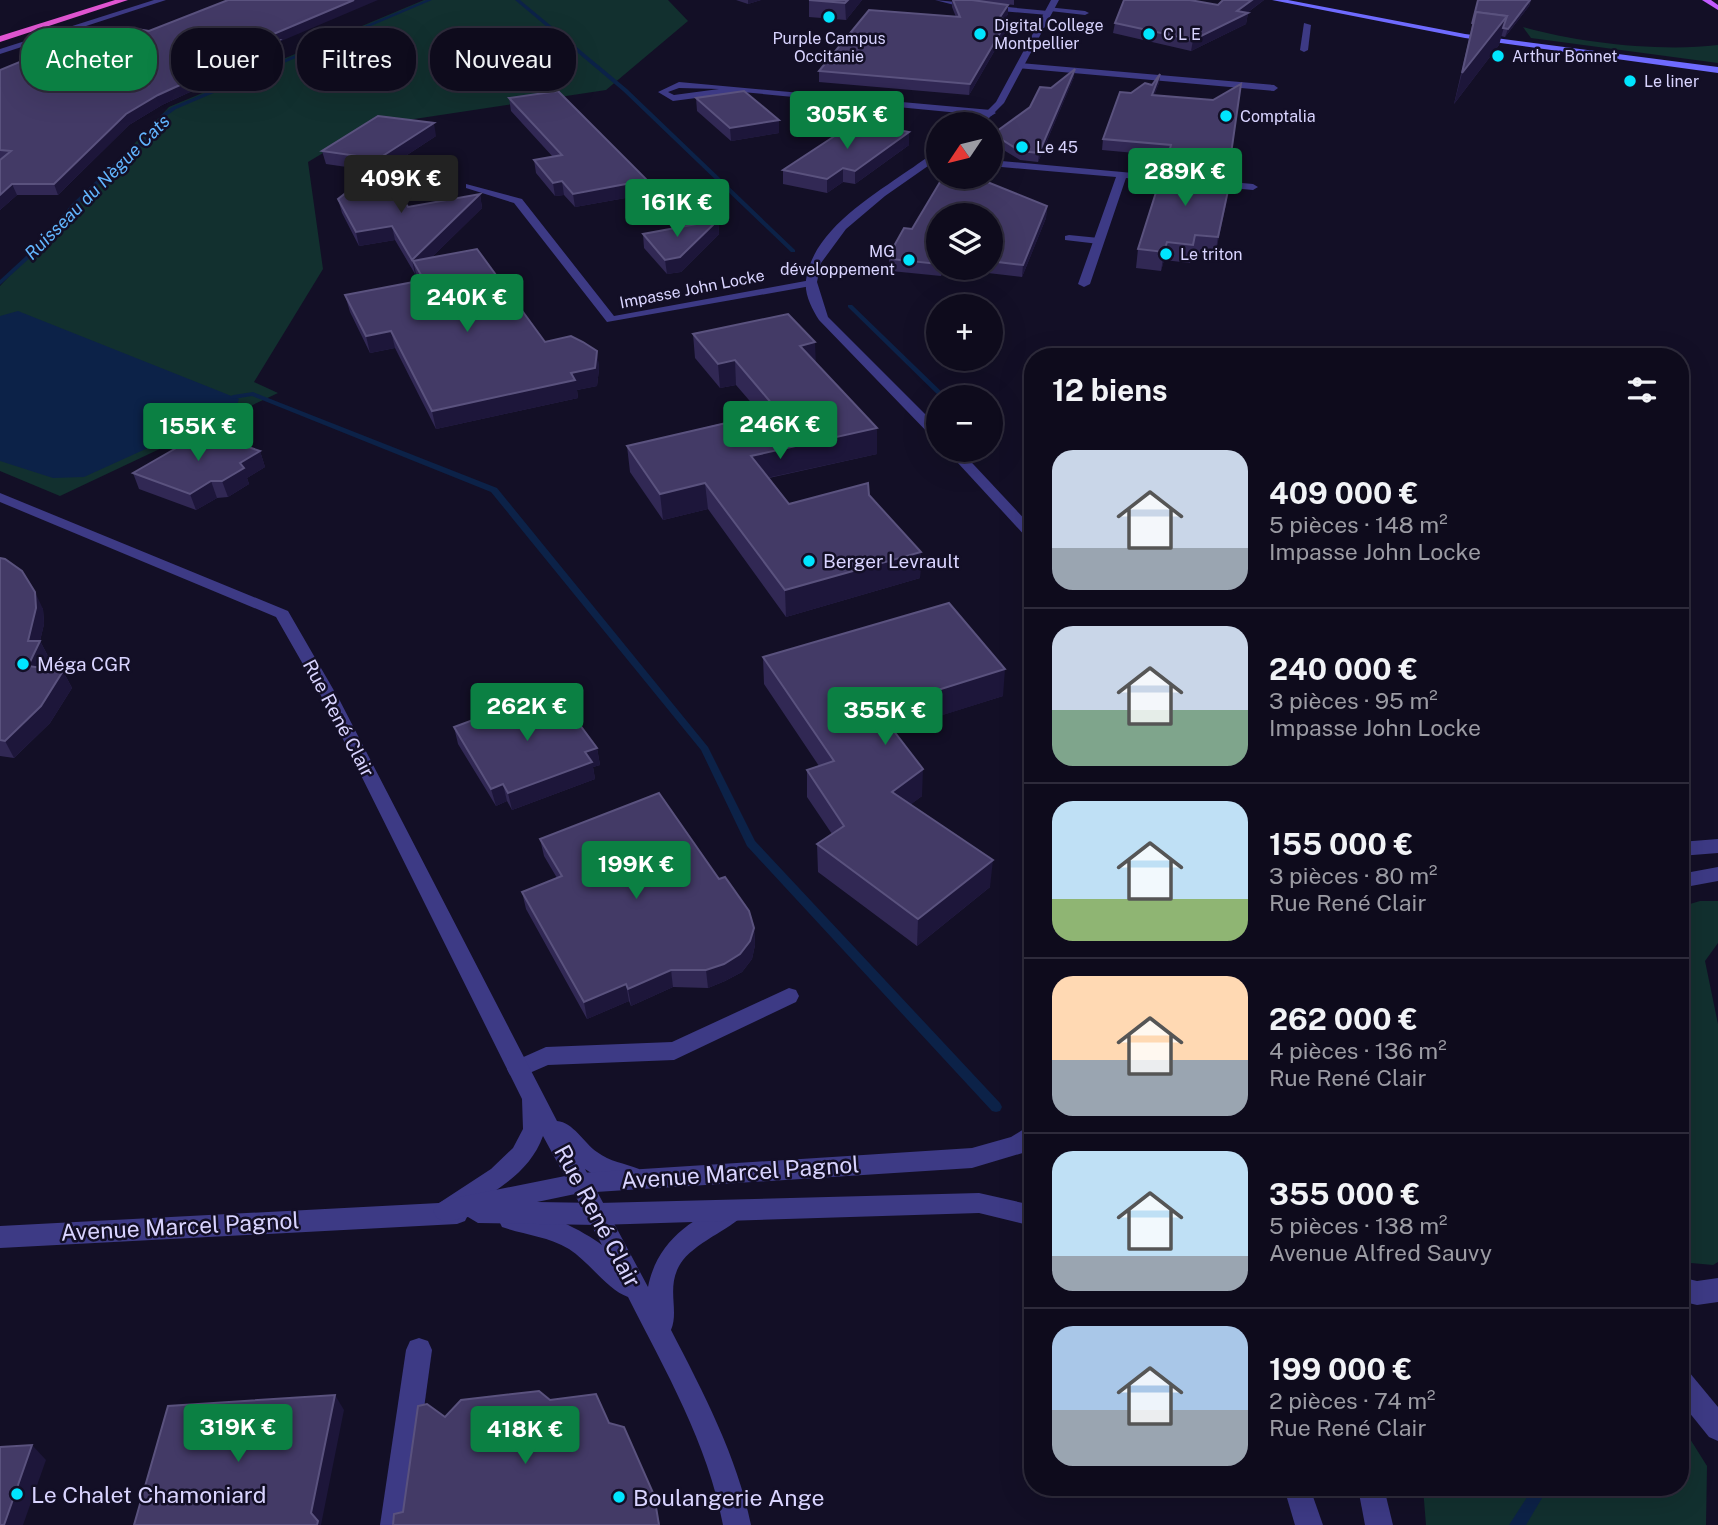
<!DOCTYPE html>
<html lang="fr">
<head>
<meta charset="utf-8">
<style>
  :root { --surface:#0e0b1c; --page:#171425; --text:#f1f3f6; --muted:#9b9ba3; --line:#2e2b3b; --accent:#0b8043 }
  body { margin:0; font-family:"Public Sans",sans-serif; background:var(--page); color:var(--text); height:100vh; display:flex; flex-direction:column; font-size:26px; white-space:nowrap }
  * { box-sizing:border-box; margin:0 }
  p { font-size:23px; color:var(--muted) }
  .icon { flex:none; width:38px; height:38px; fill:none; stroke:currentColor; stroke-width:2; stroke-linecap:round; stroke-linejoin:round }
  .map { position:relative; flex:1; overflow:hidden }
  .drawer { position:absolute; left:1024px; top:348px; width:665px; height:1148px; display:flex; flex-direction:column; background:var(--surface); border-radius:28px; box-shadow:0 7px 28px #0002,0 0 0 2px var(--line) }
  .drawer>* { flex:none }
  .guide { position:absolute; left:21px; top:28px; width:665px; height:63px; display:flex; gap:14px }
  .needle { width:46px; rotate:235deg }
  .fabs { position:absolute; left:926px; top:112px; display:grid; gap:14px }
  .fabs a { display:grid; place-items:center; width:77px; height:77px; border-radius:50%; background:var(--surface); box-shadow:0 7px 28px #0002,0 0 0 2px var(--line); font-size:35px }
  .price { position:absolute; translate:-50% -60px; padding:0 16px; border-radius:7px; background:var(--accent); color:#fff; font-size:23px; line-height:46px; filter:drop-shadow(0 2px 4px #0008) }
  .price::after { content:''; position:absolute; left:50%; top:42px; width:21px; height:16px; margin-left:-10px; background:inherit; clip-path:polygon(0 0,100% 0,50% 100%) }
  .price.active { background:#222; color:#fff }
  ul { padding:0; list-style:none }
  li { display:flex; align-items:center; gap:21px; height:175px; padding:0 28px }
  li+li { border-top:2px solid var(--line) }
  li span { display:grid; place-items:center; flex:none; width:196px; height:140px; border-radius:21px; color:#555 }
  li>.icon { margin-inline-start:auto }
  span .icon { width:84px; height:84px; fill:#fffc; stroke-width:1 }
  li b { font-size:30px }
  h2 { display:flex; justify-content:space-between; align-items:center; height:84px; padding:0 28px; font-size:30px }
  .pill { padding:0 24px; border-radius:28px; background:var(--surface); box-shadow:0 7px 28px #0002,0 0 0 2px var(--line); font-size:24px; line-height:63px }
  .pill.active { background:var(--accent); color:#fff }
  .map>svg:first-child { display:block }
  .green { fill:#12302f }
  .water { fill:#0c2248 }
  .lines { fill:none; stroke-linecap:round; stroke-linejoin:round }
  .stream { fill:#0c2248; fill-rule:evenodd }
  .service { fill:#3d3a85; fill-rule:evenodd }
  .minor { fill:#3d3a85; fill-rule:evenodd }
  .tertiary { fill:#3d3a85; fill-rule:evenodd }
  .secondary { fill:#6f6bff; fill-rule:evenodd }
  .primary { fill:#c25bff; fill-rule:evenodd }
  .trunk { fill:#e055d1; fill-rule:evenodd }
  .wall { fill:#312854; fill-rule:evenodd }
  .shaded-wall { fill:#1d163a }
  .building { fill:#433a66; stroke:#5a527e; stroke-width:2 }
  .poi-dot { fill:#00e5ff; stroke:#130f26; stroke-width:2.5 }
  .labels { text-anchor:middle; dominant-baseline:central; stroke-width:5; stroke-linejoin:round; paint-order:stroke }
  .far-poi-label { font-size:16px; fill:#d9d4ff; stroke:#130f26; text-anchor:start }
  .far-street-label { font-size:16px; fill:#d9d4ff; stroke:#130f26 }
  .far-water-label { font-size:18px; font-style:italic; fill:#62b6ff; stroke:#130f26 }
  .poi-label { font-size:19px; fill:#d9d4ff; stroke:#130f26; text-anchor:start }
  .street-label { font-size:19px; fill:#d9d4ff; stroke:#130f26 }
  .near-street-label { font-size:23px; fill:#d9d4ff; stroke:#130f26 }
  .near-poi-label { font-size:23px; fill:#d9d4ff; stroke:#130f26; text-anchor:start }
</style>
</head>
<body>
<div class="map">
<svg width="1718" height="1525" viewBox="0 0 1718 1525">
  <rect width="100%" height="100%" fill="#130f26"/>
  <g class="green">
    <path d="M424,0H668L688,21L606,90L368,126L308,162L323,269L254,382L278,393L60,496L0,471V286L169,107Z"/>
    <path d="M1523,27C1578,43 1661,52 1718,45V63L1531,38Z"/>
    <path d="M1700,901H1718V943L1705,961L1718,1024V1262L1713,1265L1680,1262V907Z"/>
    <path d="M1680,1423L1707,1466L1706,1525H1426L1423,1488H1680Z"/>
  </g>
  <path class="water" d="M18,311L239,399L236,408L84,477L53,478L0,461V316Z"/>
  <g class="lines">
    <g class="stream">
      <path d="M426,0H432L176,109L165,117L151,139L125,159L75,207L43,246L0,285V280L39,244L71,205L121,157L147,137L161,115L172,107Z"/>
      <path d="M515,0H520L627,89L795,250V252H791L623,91Z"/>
      <path d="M848,305H852L947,397H940L848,307Z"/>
      <path d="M253,392L497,488L708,747L755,841L1000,1103L1002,1107L1000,1111L996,1112L992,1111L747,846L701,750L491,492L252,396L233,399L229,397L233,395Z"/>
      <path d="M1027,477H1032V483L1027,481Z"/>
      <path d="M1533,1488H1548L1526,1525H1509Z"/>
    </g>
    <g class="service">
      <path d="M1047,7L1085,11L1089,13L1085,15L1050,11Z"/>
      <path d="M1304,23L1311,25L1308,50L1304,52L1300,50Z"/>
      <path d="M1069,235L1099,238L1104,241L1099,244L1065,240V236Z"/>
      <path d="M789,988L796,990L799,996L796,1002L674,1060L548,1065L518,1078L510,1075L507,1069L510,1063L546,1047L672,1042Z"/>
      <path d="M1680,1277L1697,1281L1718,1278V1302L1697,1305L1680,1301Z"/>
      <path d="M419,1338L428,1341L432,1350L408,1525H380L406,1350L410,1341Z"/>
      <path d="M1680,1368L1689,1372L1718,1407V1441L1709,1437L1680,1401Z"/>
    </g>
    <g class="minor">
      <path d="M935,0L1048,11L1052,13L1048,15L966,8Z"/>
      <path d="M1020,63L1274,85L1278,88L1274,91L1017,68Z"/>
      <path d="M679,82L991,110L996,113L991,116L742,92L673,101L658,92ZM679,88L719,89L674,95L668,92Z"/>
      <path d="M990,160L1253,184L1258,187L1253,190L1126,178L1090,284L1084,287L1078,284L1116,177L990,166Z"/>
      <path d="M466,184L522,199L614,316L811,280L817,283L811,286L607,322L514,203L466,188Z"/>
      <path d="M0,493L288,611L340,701L557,1121C573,1122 584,1143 597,1152C610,1162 624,1163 639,1169L642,1176L639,1183C622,1190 600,1179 585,1169L648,1287C657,1242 691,1218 732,1202L740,1205L744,1213C738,1225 698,1241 683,1260C664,1285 680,1309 671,1330C703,1392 737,1456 751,1525H723C708,1444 665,1370 628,1297C608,1290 589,1262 569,1249C547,1236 524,1235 502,1227L498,1219L502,1211C528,1202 581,1229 602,1245L543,1136C530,1172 497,1190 467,1209L469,1213L465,1221L457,1224L0,1248V1226L439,1203L491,1169L513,1148L523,1129L522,1099L324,701L276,617L0,502Z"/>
    </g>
    <g class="tertiary">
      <path d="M154,0H166L0,54V49Z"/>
      <path d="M1051,0H1059L1004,103L983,124H974L996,102Z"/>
      <path d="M938,152V159L885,196L846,229L821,263L817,282L828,317L938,427V439L933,438L819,320C812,309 804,294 806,280C813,231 869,198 906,172C916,166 927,156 938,152Z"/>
      <path d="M946,450H960L1032,527V539L1027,538Z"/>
      <path d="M1718,839V853L1680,856V842Z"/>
      <path d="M1718,867V881L1680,888V874Z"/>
      <path d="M1032,1124V1147L1026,1152L972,1168L580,1193L537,1202L598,1203L979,1193L1032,1205V1226L979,1213L598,1225L478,1223L468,1217L445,1222L437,1218L433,1211L437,1204L445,1200L580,1173L972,1148L1011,1137Z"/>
      <path d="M1284,1488H1310L1323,1525H1295Z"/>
      <path d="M1358,1488H1384L1393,1525H1365Z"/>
    </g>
    <path class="secondary" d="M1272,0H1288L1465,34L1718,67V73L1465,38Z"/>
    <path class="primary" d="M1702,0H1711L1718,5V10Z"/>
    <path class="trunk" d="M115,0H128L0,42V36Z"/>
  </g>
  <g class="wall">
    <path d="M736,0H761L748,4Z"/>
    <path d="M809,0H862L846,20L809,17Z"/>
    <path d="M952,0H1014V5L1005,4L1008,5V14L1004,20L1006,31L969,95L819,82V71L956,17L952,7Z"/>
    <path d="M1223,0H1264L1247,13H1248L1246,24L1191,51L1113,33L1115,23L1218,5Z"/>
    <path d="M1478,0H1531L1529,6L1505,37L1501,36L1499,45L1454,104Z"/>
    <path d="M149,31L279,42L281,50L162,105L129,125L58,195H17L0,210V70Z"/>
    <path d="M1160,74L1159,83L1154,95L1229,168L1225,186L1226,204L1215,255L1192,253L1190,263L1164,260L1161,271L1136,268L1138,249L1168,156L1102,150L1103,139L1131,93L1152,85Z"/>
    <path d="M1074,77L1038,162L1020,160L992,143L993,134L1030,107L1051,88Z"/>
    <path d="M509,98L648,194L575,207L564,195L555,196L536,173L534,160L553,157L511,111Z"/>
    <path d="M696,98L779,133L731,141L697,111Z"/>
    <path d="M909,132V145L855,184L843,182L827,193L783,184V170Z"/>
    <path d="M436,136L381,172L326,164L322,151Z"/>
    <path d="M943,177H975L1047,206L1046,218L1022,277L945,268L941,276L891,271V267H889V255L904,228L912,229ZM938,215H990V268H938Z"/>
    <path d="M480,194L482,208L432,257L545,342L597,351L599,369L597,386L577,390L578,398L436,429L395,348L370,353L350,312L345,295L418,281L416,273L415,274L395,240L359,246L342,213L338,199L408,207Z"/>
    <path d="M718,220L719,234L681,272L667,274L644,248L643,234Z"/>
    <path d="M693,334L816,363L877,454L769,478L789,504L869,495L921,552L920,578L786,617L708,509L663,520L630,472L627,446L761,414L736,385L720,388L695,358Z"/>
    <path d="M260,451L265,467L247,478L249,484L228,497L217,498L196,510L139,489L133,473Z"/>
    <path d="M0,558L43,609L44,624L40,641L49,658L44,668L63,671L72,688L50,723L14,758L0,756Z"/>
    <path d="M763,657L1003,696L894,730L922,796L911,804L990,887L917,946L818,872L817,844L832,834L807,797V770L819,766L764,684Z"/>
    <path d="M454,727L597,748L600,765L593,767L595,779L512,810L507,801L496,806L458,744Z"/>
    <path d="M540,839L754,928L755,945L752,959L742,972L725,981L708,988L673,987L631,1006L629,1001L587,1019L526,909L522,892L557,878L544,856Z"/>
  </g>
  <g class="shaded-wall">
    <path d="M354,0H378L279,42L281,50L162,105L129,125L58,195L54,184L126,114L158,95L264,38Z"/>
    <path d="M748,0H761L748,4Z"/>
    <path d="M848,0H862L846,20L845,3Z"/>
    <path d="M1252,0H1264L1244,15L1248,13L1246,24L1191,51L1193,40L1237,11Z"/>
    <path d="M1530,0L1529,6L1505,37L1508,29Z"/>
    <path d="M1008,5V14L999,27L1000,17Z"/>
    <path d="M1507,16L1499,45L1454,104L1462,73Z"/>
    <path d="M1007,21L1006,31L969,95L970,84Z"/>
    <path d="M1075,69L1074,77L1038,162L1039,153Z"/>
    <path d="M1160,74L1159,83L1151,105L1152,95Z"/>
    <path d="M779,120V133L731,141L730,128Z"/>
    <path d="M434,123L436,136L381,172L378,159Z"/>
    <path d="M909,132V145L855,184V171Z"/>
    <path d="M843,168V182L827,193V179Z"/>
    <path d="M647,180L648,194L575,207L573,194Z"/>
    <path d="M562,181L564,195L555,196L553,183Z"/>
    <path d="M12,184L17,195L0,210V195Z"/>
    <path d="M1229,186L1226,204L1215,255L1218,237Z"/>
    <path d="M480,194L482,208L418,271L413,261L416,273L415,274L412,260Z"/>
    <path d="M1047,206L1046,218L1022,277L1023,265Z"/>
    <path d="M718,220L719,234L681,272L667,274L665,260Z"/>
    <path d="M392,226L395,240L359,246L356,232Z"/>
    <path d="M1167,242L1164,260L1161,271L1164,252Z"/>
    <path d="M941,268H945L941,276Z"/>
    <path d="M391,331L395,348L370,353L366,336Z"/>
    <path d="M815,342L816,367L800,346Z"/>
    <path d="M597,351L599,369L597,386L577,390L578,398L436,429L432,411L571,373Z"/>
    <path d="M735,360L736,385L720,388L718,364Z"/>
    <path d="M877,428V454L753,481L751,456Z"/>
    <path d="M260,451L265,467L247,478L249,484L228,497L222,481L240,463Z"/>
    <path d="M211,481L217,498L196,510L190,494Z"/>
    <path d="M705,483L708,509L663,520L660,494Z"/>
    <path d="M921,552L920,578L786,617L785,590Z"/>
    <path d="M35,592L43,609L44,624L40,641L49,658L36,683L28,666V641Z"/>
    <path d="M1005,669L1003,696L877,736V709Z"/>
    <path d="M63,671L72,688L50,723L14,758L5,741Z"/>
    <path d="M597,748L600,765L593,767L595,779L512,810L508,793L585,752Z"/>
    <path d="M923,769L922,796L891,819L892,792Z"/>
    <path d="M503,784L507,801L496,806L491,789Z"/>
    <path d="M993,860L990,887L917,946L918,919Z"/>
    <path d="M754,928L755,945L752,959L742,972L725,981L708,988L706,970Z"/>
    <path d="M671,970L673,987L631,1006L628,989Z"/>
    <path d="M626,984L629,1001L587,1019L584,1002Z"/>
    <path d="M335,1395L344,1410L321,1525H317L311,1513Z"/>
    <path d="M32,1445L46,1460L23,1525H4Z"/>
    <path d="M654,1495L657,1509L660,1525H659Z"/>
  </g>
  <g class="building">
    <path d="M228,0H354L264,38L279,40L158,95L126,114L54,184H12L0,195V160L11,151L0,150V70L78,38L102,42L137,29L149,31Z"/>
    <path d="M809,0H848L845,3Z"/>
    <path d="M953,0H972L1008,5L1000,17L1007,21L970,84L819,71L869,10L960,17Z"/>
    <path d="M1124,0H1190L1218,5L1223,0H1252L1237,11L1248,13L1193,40L1115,23Z"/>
    <path d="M1478,0H1530L1508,29L1503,28L1507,16L1476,12L1472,24Z"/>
    <path d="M1476,12L1507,16L1462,73Z"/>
    <path d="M1075,69L1039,153L1020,151L993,134L1030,107L1040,87L1051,88Z"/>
    <path d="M1160,74L1152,95L1213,100L1241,84L1229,168L1166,163L1171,145L1103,139L1120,92L1131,93L1145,83L1152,85Z"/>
    <path d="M558,91L647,180L573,194L562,181L553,183L534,160L562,155L509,98Z"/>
    <path d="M744,91L779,120L730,128L696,98Z"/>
    <path d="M378,116L434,123L378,159L322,151Z"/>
    <path d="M856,122L909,132L855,171L843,168L827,179L783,170Z"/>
    <path d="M1164,167L1228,173L1225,186H1229L1218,237L1195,235L1193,245L1167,242L1164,252L1138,249Z"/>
    <path d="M943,177H975L1047,206L1023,265L990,261V215H938V264L891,259L893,255H889L904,228L912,229Z"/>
    <path d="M357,184L396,188L408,207L480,194L412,260L392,226L356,232L338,199Z"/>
    <path d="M718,220L680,257L665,260L643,234Z"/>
    <path d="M477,249L545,342L571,336L583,342L597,351L595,368L571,373L575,380L432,411L391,331L366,336L345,295L424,280L413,261Z"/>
    <path d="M788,314L815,342L800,346L877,428L751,456L789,504L868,483L869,495L921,552L785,590L705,483L660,494L627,446L778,411L735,360L718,364L693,334Z"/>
    <path d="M204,432L260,451L240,463L244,468L222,481H211L190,494L133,473Z"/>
    <path d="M0,558L5,559L22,571L35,592L36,608L28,641H40L28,666L63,671L41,706L5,741L0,740Z"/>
    <path d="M949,603L1005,669L877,709L923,769L892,792L993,860L918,919L817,844L844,826L807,770L834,761L763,657Z"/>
    <path d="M554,690L597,748L585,752L592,762L508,793L503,784L491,789L454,727Z"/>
    <path d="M659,793L719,879L725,877L749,911L754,928L750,941L740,954L724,964L706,970H671L628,989L626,984L584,1002L522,892L562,876L540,839Z"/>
    <path d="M539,1391L550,1400L596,1394L609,1423L624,1427L654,1495L659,1525H393L394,1514L403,1512L418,1406L427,1404L445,1417L461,1400Z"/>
    <path d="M335,1395L311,1513L318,1521L317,1525H134L168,1406Z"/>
    <path d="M32,1445L4,1525H0V1447Z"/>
  </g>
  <g class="poi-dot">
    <circle cx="829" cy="17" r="7"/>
    <circle cx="980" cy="34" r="7"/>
    <circle cx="1149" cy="34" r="7"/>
    <circle cx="1498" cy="56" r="7"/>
    <circle cx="1630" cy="81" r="7"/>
    <circle cx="1226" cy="116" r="7"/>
    <circle cx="1022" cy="147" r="7"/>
    <circle cx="1166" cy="254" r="7"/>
    <circle cx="909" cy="260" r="7"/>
    <circle cx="809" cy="561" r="7"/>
    <circle cx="23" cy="664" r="7"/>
    <circle cx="17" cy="1494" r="7"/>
    <circle cx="619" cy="1497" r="7"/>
  </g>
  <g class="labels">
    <g class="far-poi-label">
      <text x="994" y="25">Digital College<tspan x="994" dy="18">Montpellier</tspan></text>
      <text x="1163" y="34">C L E</text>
      <text x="829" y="38" text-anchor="middle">Purple Campus<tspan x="829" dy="18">Occitanie</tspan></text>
      <text x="1512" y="56">Arthur Bonnet</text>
      <text x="1644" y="81">Le liner</text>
      <text x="1240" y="116">Comptalia</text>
      <text x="1036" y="147">Le 45</text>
      <text x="895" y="251" text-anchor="end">MG<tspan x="895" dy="18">développement</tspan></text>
      <text x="1180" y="254">Le triton</text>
    </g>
    <g class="far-street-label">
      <text transform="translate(692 289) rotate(-11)">Impasse John Locke</text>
    </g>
    <g class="far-water-label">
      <text transform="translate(97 187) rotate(-45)">Ruisseau du Nègue Cats</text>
    </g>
    <g class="poi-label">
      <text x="823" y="561">Berger Levrault</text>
      <text x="37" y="664">Méga CGR</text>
    </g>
    <g class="street-label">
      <text transform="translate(339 718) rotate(62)">Rue René Clair</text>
    </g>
    <g class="near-street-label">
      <text transform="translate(740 1172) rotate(-4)">Avenue Marcel Pagnol</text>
      <text transform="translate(598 1216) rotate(62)">Rue René Clair</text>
      <text transform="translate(180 1226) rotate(-3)">Avenue Marcel Pagnol</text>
    </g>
    <g class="near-poi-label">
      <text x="31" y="1494">Le Chalet Chamoniard</text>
      <text x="633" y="1497">Boulangerie Ange</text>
    </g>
  </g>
</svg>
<div class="fabs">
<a><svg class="needle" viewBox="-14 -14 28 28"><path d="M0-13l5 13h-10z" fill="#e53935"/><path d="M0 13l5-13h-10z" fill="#9b9ba3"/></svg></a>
<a><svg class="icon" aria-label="layers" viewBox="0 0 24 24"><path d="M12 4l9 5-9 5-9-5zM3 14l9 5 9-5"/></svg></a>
<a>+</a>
<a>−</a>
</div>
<b class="price" style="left:847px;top:151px">305K €</b>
<b class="price" style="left:1185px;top:208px">289K €</b>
<b class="price active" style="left:401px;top:215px">409K €</b>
<b class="price" style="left:677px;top:239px">161K €</b>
<b class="price" style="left:467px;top:334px">240K €</b>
<b class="price" style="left:780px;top:461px">246K €</b>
<b class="price" style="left:198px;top:463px">155K €</b>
<b class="price" style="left:527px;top:743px">262K €</b>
<b class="price" style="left:885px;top:747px">355K €</b>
<b class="price" style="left:636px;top:901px">199K €</b>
<b class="price" style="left:238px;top:1464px">319K €</b>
<b class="price" style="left:525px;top:1466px">418K €</b>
<div class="guide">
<a class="pill active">Acheter</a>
<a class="pill">Louer</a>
<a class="pill">Filtres</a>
<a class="pill">Nouveau</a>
</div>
<section class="drawer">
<h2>12 biens<svg class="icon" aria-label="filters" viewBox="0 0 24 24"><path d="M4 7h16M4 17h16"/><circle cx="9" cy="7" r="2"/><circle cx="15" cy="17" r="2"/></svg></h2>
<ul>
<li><span style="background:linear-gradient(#c9d6e8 70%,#9aa5b1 0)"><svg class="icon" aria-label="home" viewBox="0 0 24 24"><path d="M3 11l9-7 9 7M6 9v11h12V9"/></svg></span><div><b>409 000 €</b><p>5 pièces · 148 m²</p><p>Impasse John Locke</p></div></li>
<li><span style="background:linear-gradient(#c9d6e8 60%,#7fa58c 0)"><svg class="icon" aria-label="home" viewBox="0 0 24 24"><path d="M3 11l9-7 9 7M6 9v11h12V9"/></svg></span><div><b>240 000 €</b><p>3 pièces · 95 m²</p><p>Impasse John Locke</p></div></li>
<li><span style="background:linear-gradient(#bfe0f5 70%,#8fb573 0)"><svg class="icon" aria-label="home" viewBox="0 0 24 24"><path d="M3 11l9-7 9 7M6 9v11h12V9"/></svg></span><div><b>155 000 €</b><p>3 pièces · 80 m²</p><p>Rue René Clair</p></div></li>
<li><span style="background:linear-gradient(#ffd9b3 60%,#9aa5b1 0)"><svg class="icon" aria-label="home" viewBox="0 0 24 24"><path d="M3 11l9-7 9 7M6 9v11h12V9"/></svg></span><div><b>262 000 €</b><p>4 pièces · 136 m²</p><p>Rue René Clair</p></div></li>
<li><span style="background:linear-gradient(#bfe0f5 75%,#9aa5b1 0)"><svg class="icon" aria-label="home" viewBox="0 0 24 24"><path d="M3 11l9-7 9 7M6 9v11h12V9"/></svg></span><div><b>355 000 €</b><p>5 pièces · 138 m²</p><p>Avenue Alfred Sauvy</p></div></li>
<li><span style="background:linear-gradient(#a9c7e8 60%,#9aa5b1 0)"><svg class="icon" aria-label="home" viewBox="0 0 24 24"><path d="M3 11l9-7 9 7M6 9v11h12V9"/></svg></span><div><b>199 000 €</b><p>2 pièces · 74 m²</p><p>Rue René Clair</p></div></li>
</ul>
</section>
</div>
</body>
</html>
